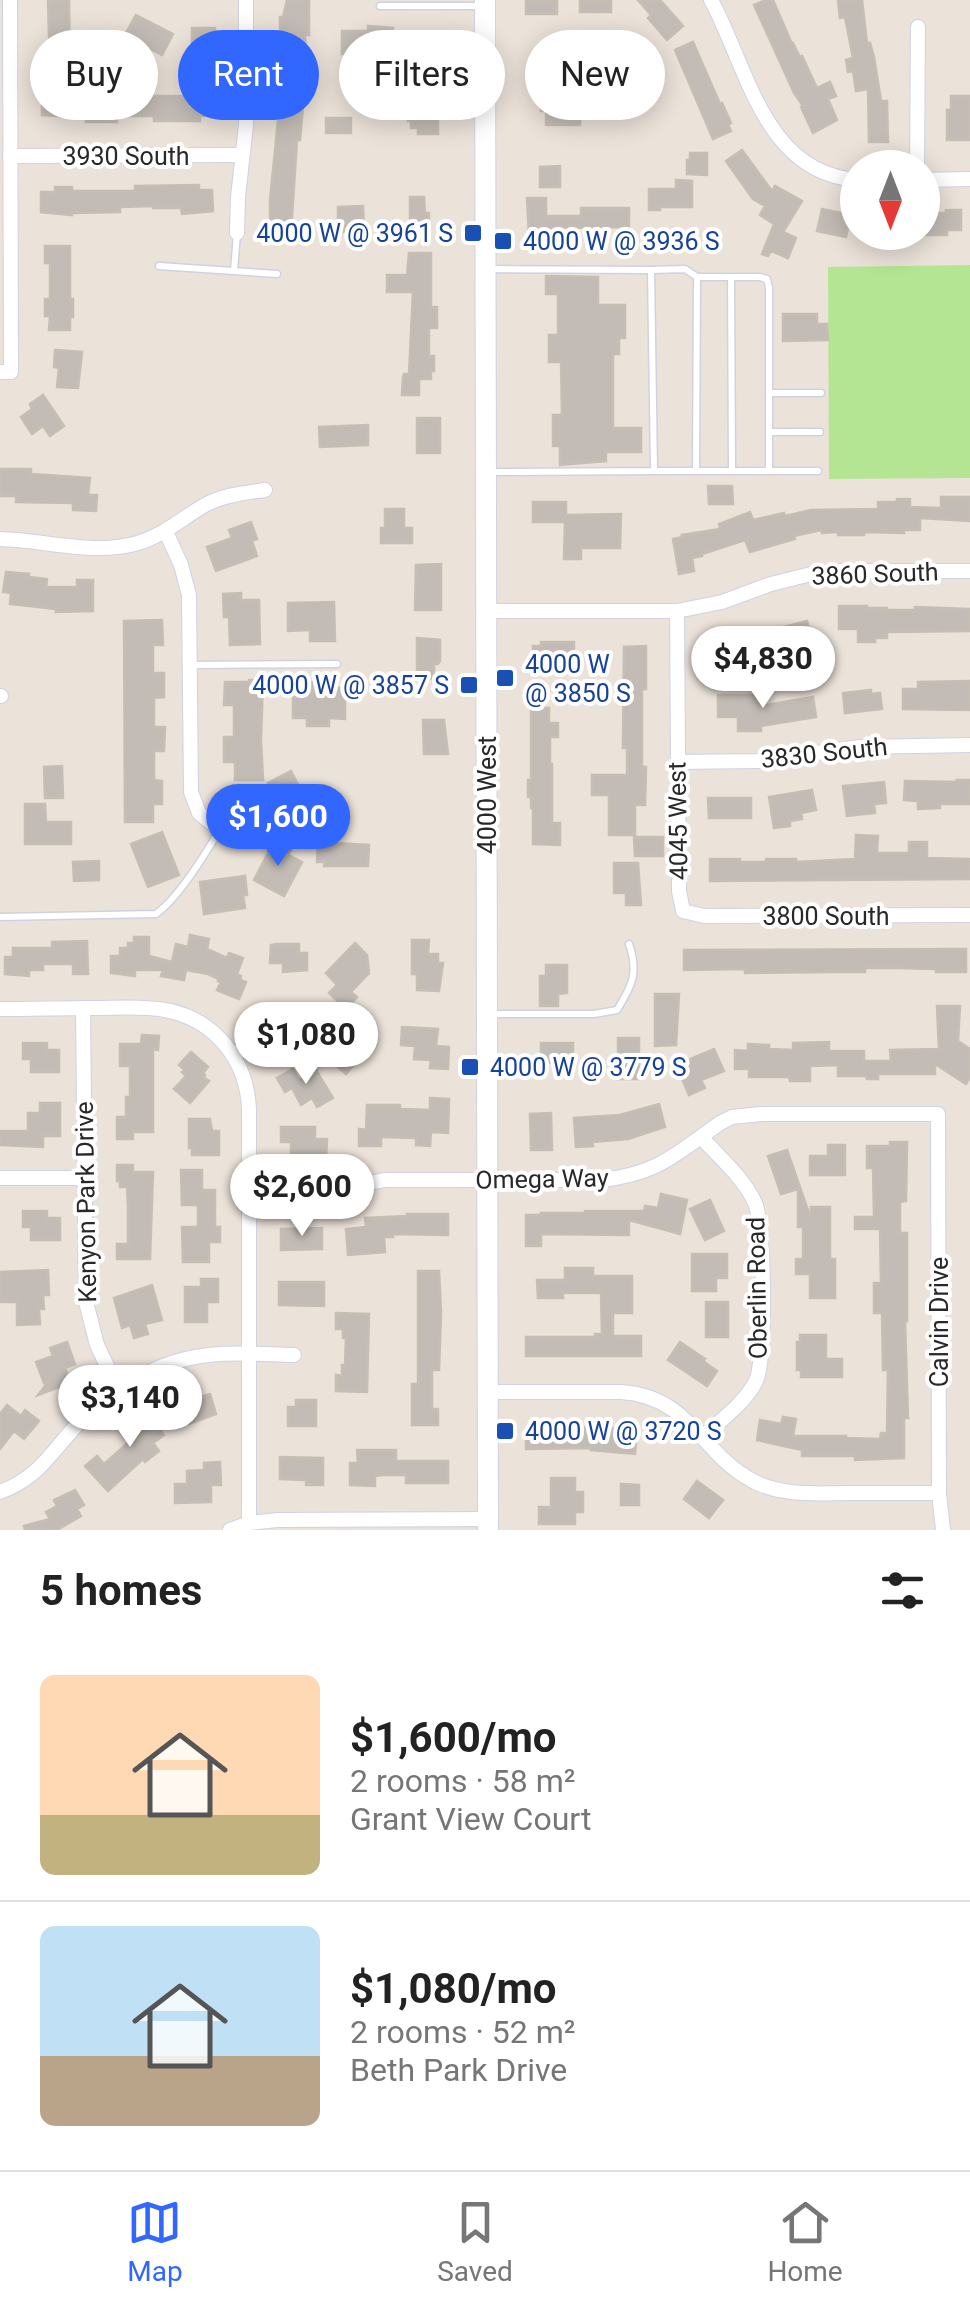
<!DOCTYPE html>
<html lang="en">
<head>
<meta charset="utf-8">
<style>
  :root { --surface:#fff; --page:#f6f6f6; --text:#222; --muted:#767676; --line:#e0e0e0; --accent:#3267ff }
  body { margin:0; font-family:Roboto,sans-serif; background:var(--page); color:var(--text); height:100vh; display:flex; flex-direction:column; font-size:38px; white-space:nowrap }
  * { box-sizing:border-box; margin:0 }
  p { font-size:32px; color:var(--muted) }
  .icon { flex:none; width:55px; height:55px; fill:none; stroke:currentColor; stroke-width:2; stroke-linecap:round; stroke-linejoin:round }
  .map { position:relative; height:1530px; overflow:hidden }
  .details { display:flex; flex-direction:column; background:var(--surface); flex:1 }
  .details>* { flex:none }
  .banner { position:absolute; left:30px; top:30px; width:910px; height:90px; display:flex; gap:20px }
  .needle { width:65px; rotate:180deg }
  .fabs { position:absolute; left:840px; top:150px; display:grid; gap:20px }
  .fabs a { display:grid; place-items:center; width:100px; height:100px; border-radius:50%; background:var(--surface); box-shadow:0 5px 25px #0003; font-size:50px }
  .price { position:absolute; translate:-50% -85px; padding:0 22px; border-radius:35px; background:#fff; color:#222; font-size:32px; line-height:65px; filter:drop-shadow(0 2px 5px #0008) }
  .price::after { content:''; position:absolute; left:50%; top:60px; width:30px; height:22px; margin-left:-15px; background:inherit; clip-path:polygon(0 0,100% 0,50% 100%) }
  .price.on { background:var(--accent); color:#fff }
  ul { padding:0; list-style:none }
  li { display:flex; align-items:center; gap:30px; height:250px; padding:0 40px }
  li+li { border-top:2px solid var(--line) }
  li span { display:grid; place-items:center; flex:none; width:280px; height:200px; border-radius:15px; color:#555 }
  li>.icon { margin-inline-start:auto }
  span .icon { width:120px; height:120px; fill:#fffc; stroke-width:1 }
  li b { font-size:42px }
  h2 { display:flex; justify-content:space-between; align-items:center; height:120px; padding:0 40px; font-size:42px }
  .pill { padding:0 35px; border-radius:45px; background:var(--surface); box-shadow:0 5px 25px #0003; font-size:35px; line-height:90px }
  .pill.on { background:var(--accent); color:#fff }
  .menu { display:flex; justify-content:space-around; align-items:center; height:140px; border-top:2px solid var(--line); background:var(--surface); font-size:28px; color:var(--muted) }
  .menu a { display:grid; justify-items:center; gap:5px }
  .menu .on { color:var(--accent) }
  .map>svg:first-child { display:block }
  .green { fill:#b4e592 }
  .building { fill:#c3bcb6; stroke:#c6beb3; stroke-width:2.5 }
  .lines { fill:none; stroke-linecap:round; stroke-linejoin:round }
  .lane-casing { stroke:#ced3e2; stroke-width:9 }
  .street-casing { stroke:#ced3e2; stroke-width:16 }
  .secondary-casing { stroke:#ced3e2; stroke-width:22 }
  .lane { stroke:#fff; stroke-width:6 }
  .street { stroke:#fff; stroke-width:14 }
  .secondary { stroke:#fff; stroke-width:20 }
  .transit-dot { fill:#1a4fb4; stroke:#fff; stroke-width:4 }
  .labels { text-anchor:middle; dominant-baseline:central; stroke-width:8; stroke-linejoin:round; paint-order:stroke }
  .street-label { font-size:25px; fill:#282828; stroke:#fff }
  .transit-label { font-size:25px; fill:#164399; stroke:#fff; text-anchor:start }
</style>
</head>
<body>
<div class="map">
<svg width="970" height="1530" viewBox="0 0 970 1530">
  <rect width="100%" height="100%" fill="#ebe2d9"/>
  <path class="green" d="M970,265V478L829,479L828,267Z"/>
  <g class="building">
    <path d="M48,0H69L70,69L50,70Z"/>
    <path d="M287,0H309V35H305L308,82H305L300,140H297L291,232H270V200L279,110L282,96L287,97L284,35H280V17H283Z"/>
    <rect x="526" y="0" width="31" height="14"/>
    <rect x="580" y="0" width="31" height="12"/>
    <path d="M638,0H660L683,26L667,40L648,18L651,15Z"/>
    <path d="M766,0H773L792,44L793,43L800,57L802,56L817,88L830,82L836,96L828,99L837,120L813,133L801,107L803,106L794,93L754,5Z"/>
    <path d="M838,0H862L867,43H870L874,57L881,101H887L888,142H869L868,89L856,91L853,71L848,72L846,60L853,58L845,17L840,18Z"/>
    <path d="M136,15L173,34L162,55L125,35Z"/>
    <path d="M368,26L393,28L392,43H418V57L385,58V62H368V54H342V31H368Z"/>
    <path d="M192,28H215L216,71H192Z"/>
    <path d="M693,42L720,104L722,103L731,123L728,125L731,131L713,139L675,50Z"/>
    <path d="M565,47L566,86H580V125H546V111H541V68H534V54H539V48Z"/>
    <rect x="429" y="56" width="21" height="19"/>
    <path d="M135,88H147V96H217V116H200V121H154V116H117V122H86V118L42,115V96L73,95V102L135,101Z"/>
    <path d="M951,96H969V140H947V110H951Z"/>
    <path d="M408,107H432V114H438V134H418V128H411V121H408Z"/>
    <rect x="326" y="118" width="25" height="15"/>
    <path d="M742,150L772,191L775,186L802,201L783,232L796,238L788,258L771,251L768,256L762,254L774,224L760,215L765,206L753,199L726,161Z"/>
    <path d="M690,153H707V175L687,174V160H690Z"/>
    <path d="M560,166V187H540V167Z"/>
    <path d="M676,180L692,181V207H660V210H649V189H676Z"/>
    <path d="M199,185V190H212L213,211L182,214L181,208H153V206L120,207V212L72,213V215L41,212V192H55V187H72V191H135V186Z"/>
    <path d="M410,197H424L425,213H429V228L410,229Z"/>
    <path d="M527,198H546V216H581V208H629V227L561,228V233L529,236Z"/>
    <path d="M363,206L364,232H338V207Z"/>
    <path d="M822,209L851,215L846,237L817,231Z"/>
    <path d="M946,210H961V230H947V235H922V213H946Z"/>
    <path d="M45,246H70V299H73V317H70V330H49L50,316H45V299H50V263H45Z"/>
    <path d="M409,253H431V307H437V328H429V356H434V371H431V379H419V395H402L403,377L404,374H409L413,292H387V275H407Z"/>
    <path d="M546,276L598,277V305H625V338H619V354H613V428H641V452H606V461L560,465V446H553V415H562L561,362H549V335H558V294H546Z"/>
    <path d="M783,314H817V324H827L828,340L783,341Z"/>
    <path d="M55,350L82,352L78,388L57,387L59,368L54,367Z"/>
    <path d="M43,395L64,426L50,436L43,426L32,434L21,417L32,409L30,404Z"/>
    <rect x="417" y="418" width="23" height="35"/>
    <path d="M368,425V445L320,447L319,427Z"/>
    <path d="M0,469H31V474L90,478L88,495H97L96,511L73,510V503L16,502V496H0Z"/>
    <path d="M708,486H732L733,504H709Z"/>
    <path d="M941,497H970V521L920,518V530H904V533L864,532V535H838V532L822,533L821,530L794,536L795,539L750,552L745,540L702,554V556L692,558L694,571L679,574L673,539L683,537L682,535L720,529L719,524L750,512L753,520L784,513L785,516L811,510L878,509V502H897V499H910V507L941,508Z"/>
    <path d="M533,502H566V515L621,514L620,548H581V559H564L565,522H533Z"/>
    <path d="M385,509H404V528H412V543H381V528H385Z"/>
    <path d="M251,522L257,539L252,541L257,556L216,571L207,547L232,538L229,530Z"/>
    <path d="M441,564V610H415L416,565Z"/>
    <path d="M6,572L29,574V577L47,579L46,587H77V580H93V611L56,612V609L10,604L11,593L3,592Z"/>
    <path d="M241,593V600H259L260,644L230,645L229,617H224L223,594Z"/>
    <path d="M334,602L335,641H310V630L288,631V603Z"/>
    <path d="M839,606H867V608H887V610H915V607L970,609V631L887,632V638H875V642H858V629H839Z"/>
    <path d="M162,620L163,645H153V673H164V697L154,698V727H165L164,751H154V780L162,781V804H153V822H125L124,621Z"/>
    <path d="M807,621L812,639L802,642L804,648L779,654L776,643L727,659L726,656L713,661L708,644L754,629L756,634Z"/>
    <path d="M417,638L440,640V661L438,664H434V679H417Z"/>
    <path d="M541,642H574V664H547V667H533V646H541Z"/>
    <path d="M646,646V689H642V767H646L645,805H635V835H609V795H592V775H627V748H623L624,647Z"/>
    <path d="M249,680H263L261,740L263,780H235V762H224V737H234V705H224L225,682H249Z"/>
    <path d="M970,681V710L903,709V689H918V682Z"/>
    <path d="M301,682H316V687L345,688V719L329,718V726H307V718H293V694H301Z"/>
    <path d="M871,690V694L880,693L882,709L845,713L843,693Z"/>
    <path d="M718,695H761V706L813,697L816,717L761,726V731H738V717H718Z"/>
    <path d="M531,708H549V723H558V737H550V764H552V823H560V845L533,844V808H531V797H528V780H531Z"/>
    <path d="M423,720H444L448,754H424Z"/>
    <path d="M62,766L63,798H45L44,767Z"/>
    <path d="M291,771L310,808L277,825L266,804L276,799L268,783Z"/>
    <path d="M957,780H970V804H940V808L918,809V801L904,800L905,781L958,782Z"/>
    <path d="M884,782L886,803L874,804L875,813L847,816L843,786Z"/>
    <path d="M812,790L816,810L801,813L802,819L790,821V826L774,828L769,797Z"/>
    <path d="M708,798H751V818H709Z"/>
    <path d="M25,804H45L46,822H71V844H25Z"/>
    <path d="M162,832L179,875L148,887L131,844Z"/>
    <path d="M856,835L878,836L877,853H909V842H927V858L969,859L970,879L710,881V859H740V862H766V859H796V862L855,859Z"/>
    <path d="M634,837H663V856H635Z"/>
    <path d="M275,840L292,848L288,855L302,862L284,896L254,880Z"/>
    <path d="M318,842L369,845L368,866H324L325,862H317Z"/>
    <path d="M99,861V880L74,881L73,862Z"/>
    <path d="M614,863H638L641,905H626V893H614Z"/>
    <path d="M245,876L247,895H243L245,908L204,914L200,882Z"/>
    <path d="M190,935L209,939L207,949L227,958L229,953L243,958L237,974L241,976L240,980L246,982L239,999L217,990L221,982L218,981L219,979L208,974L186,970L184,980L161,976L163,970H135V976L111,973V956H120V948H128V943H134V937H149V956L172,962L176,944L188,947Z"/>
    <path d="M412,940H429L428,954H438V963H443L439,991L417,990V974H412Z"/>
    <path d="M87,941L88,974H73V964H43V970H29V976L5,974V957H13V948H52V942Z"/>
    <path d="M355,943L367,955L369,973L351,992L357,997L346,1009L329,993L337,985L326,973Z"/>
    <path d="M277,944H299V953H307V970L283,972V963H270L271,945Z"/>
    <path d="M966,949V972H936V969L900,968H865V972H836L745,973V969L684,970V950Z"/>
    <path d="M546,965H567V993L558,994V1006H540V976H546Z"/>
    <path d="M655,994H679L676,1045L655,1046Z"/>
    <path d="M937,1006H960L958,1041L970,1049V1077L966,1084L935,1064V1074H878V1079H867L866,1076H838V1065L810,1066V1081H790L789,1077H749V1069H735V1050L748,1051V1044L769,1045V1049L793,1050V1043L829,1042V1051H864V1061H891L890,1050L939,1049Z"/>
    <path d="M402,1027L438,1029L436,1046L449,1047L448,1069L430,1068L431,1060L414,1059L415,1046L401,1045Z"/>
    <path d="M142,1035L159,1036L158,1050L153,1049V1132H133V1139H117V1117H126V1097H130V1066H120V1044H141Z"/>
    <rect x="618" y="1038" width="21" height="41"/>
    <path d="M348,1039L364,1053L346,1074L323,1054L334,1042L340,1047Z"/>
    <path d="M23,1043H47V1050H59V1072H31V1059H23Z"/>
    <path d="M541,1043H573V1062L541,1063Z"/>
    <path d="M714,1049L724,1071L701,1080L705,1088L689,1095L676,1065Z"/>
    <path d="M191,1052L208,1067L203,1073L205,1075L203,1077L209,1081L190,1103L174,1089L186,1076L182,1072L185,1070L179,1065Z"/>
    <path d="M293,1069L299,1080L316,1070L333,1098L317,1107L312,1098L301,1105L292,1088L285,1092L277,1078Z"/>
    <path d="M430,1098L449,1099L448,1133L431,1132L430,1146L416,1145V1138L381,1137V1146H359V1129L366,1130L367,1105H400V1109L430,1110Z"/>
    <path d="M40,1103H60V1136H43V1147L0,1145V1131H28V1113H40Z"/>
    <path d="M659,1104L665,1127L628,1139L592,1142L593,1146L576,1147L574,1118L620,1115Z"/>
    <path d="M551,1113L552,1150H531L530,1114Z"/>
    <path d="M189,1119H210L212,1131H219V1155H192V1148H189Z"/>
    <path d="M281,1127H315V1139H327L326,1159H291V1142H281Z"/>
    <path d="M890,1142H907L906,1201L900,1202V1233H907V1321H905L908,1418H904V1458L855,1460V1456H802V1450L757,1440L760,1420L781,1424L783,1417L796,1419L793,1436H846V1438L880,1439L881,1433H887L888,1370H883L882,1313H874V1283H881L880,1229H855V1217H874L873,1168H867V1146H890Z"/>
    <path d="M828,1145H845V1175H810V1156H828Z"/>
    <path d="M787,1150L811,1219V1207H830V1259H835V1298H810V1274H796V1259H803V1227H798V1189L781,1194L768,1156Z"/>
    <path d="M117,1165H133V1172H153L150,1259H117V1244H128V1206L127,1187H120V1181H117Z"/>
    <path d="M181,1170H202V1190H215V1227H220V1242H209V1262H183L182,1227H198V1205H182Z"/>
    <path d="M661,1194L687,1200L680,1234L629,1220V1235L541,1234V1246H526V1215H541V1213H585V1211H644L645,1206L658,1208Z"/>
    <path d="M710,1200L724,1231L705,1240L690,1209Z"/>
    <path d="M23,1211H47V1218H60V1240H31V1227H23Z"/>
    <path d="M407,1214H448V1235L393,1234V1237H384L385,1252L348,1255L346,1229L366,1227L365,1218L407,1216Z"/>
    <path d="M322,1228V1249L281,1250V1229Z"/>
    <path d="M692,1254H727V1278H716V1291H692Z"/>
    <path d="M565,1268H593V1276H632V1313H613V1336H641V1356H526V1337H595V1334H602L601,1293H563V1298H538L537,1280H565Z"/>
    <path d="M48,1270L49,1295H43L44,1309H39L40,1324L17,1325V1302H0V1272Z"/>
    <path d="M418,1271H439L441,1312L439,1370H432V1409H438V1425H412V1384H418Z"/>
    <path d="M201,1279H218V1302H207V1322H185V1287H201Z"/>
    <path d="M279,1282H324V1306L279,1305Z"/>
    <path d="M152,1285L162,1320L145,1324L148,1334L134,1338L130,1325L122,1328L114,1298Z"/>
    <rect x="706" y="1302" width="22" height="35"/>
    <path d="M336,1313L369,1314L367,1392L336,1391V1375L342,1376V1365L345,1366L346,1338H343V1329H336Z"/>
    <path d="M800,1335H826V1359H842V1377H801V1370H797V1342H800Z"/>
    <path d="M67,1342L75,1364L65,1368L70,1383L38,1395L49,1381L44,1383L36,1362L53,1356L50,1348Z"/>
    <path d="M680,1342L705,1359L703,1361L717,1371L707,1386L668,1360Z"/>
    <path d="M196,1392L198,1398L210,1394L216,1414L189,1424L186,1415L179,1418L174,1402L185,1400V1396Z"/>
    <path d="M296,1400H316V1426H288V1407H296Z"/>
    <path d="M150,1404L164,1422L156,1425L164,1435L153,1443L159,1451L145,1462L143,1459L108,1491L85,1466L97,1456L104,1464L130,1441L126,1436L139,1427L132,1417Z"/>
    <path d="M7,1405L21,1416L25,1410L39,1421L24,1439L14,1431L0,1449V1414Z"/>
    <path d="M583,1427L637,1430L635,1454L591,1450V1448L526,1449V1428Z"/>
    <path d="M357,1450H396V1461H448V1483H406V1475H383L375,1476V1486L350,1485V1463H358Z"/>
    <path d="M280,1457L323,1458V1485H306V1480L280,1479Z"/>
    <path d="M220,1462L221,1485H211V1502L175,1503V1484H187V1471L204,1470V1463Z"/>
    <path d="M551,1478H575V1492H583V1512H575V1524H539V1507H551Z"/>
    <path d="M697,1481L723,1500L709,1518L684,1499Z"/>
    <path d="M621,1484L639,1485V1505H621Z"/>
    <path d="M75,1490L84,1505L77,1509L81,1516L57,1530H25L24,1526L50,1519L46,1512L57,1506L54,1500Z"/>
  </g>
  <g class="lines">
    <defs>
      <g id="lane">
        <path d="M380,6H483"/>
        <path d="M159,266L277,274"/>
        <path d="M487,269L651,270L654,471L492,472"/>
        <path d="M651,270L685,269L697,277H760L767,279L769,288V471"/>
        <path d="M234,271L237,233"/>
        <path d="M731,277L732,471"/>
        <path d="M769,393H821"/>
        <path d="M769,432H820"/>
        <path d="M654,471H818"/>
        <path d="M696,471L697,277"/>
        <path d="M191,665L337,664"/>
        <path d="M0,917L156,914C179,897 204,856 219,831"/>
        <path d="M488,1014H594L617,1010C632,986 639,973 629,944"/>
      </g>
      <g id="street">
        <path d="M711,0C748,68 764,174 858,180"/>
        <path d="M10,156L242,155"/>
        <path d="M917,168L918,27"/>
        <path d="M922,180L970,179"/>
        <path d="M237,233L238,197L246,125V0"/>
        <path d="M0,372H11L10,0"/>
        <path d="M166,532L181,565L189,595L191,792L199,813L220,830"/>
        <path d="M0,539C45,540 94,556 138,543C164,535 182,518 205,505C223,495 244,493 265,490"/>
        <path d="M486,611H677L722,602L771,584L811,574L836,571H970"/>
        <path d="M677,611L679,891L683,911L704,916L970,915"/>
        <path d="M0,696H1"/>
        <path d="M677,762L758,761L860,747L970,745"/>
        <path d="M83,1008L86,1302L97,1345L118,1389"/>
        <path d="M0,1009C31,1009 63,1008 94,1008C118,1008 142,1006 165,1010C215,1019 247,1060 249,1109V1523"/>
        <path d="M233,1055L289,1022"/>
        <path d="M701,1137C719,1157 744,1178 755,1203C765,1226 766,1359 756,1381C745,1403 720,1421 702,1437"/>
        <path d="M0,1178H84"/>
        <path d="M249,1194H320L384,1180H601C658,1174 676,1154 720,1123L732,1117L761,1114H938L939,1493L943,1530"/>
        <path d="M488,1392H621C690,1396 700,1453 753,1481C783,1497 820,1493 853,1493C882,1493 911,1493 939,1493"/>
        <path d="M0,1492C38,1478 49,1455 75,1427C109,1390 158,1360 209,1355C237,1352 266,1354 294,1355"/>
        <path d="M230,1530L249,1523L277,1520L488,1519"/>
      </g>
      <path id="secondary" d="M485,0L488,1530"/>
    </defs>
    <use href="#lane" class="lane-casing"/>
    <use href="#street" class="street-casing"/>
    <use href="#secondary" class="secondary-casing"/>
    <use href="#lane" class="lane"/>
    <use href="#street" class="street"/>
    <use href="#secondary" class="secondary"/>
  </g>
  <g class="transit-dot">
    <rect x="463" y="223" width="20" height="20" rx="5"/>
    <rect x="493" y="231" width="20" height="20" rx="5"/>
    <rect x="495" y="668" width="20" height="20" rx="5"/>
    <rect x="459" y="675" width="20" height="20" rx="5"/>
    <rect x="460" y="1057" width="20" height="20" rx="5"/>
    <rect x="495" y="1421" width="20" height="20" rx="5"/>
  </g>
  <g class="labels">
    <g class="street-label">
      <text x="126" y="156">3930 South</text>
      <text transform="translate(875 574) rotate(-2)">3860 South</text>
      <text transform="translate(824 753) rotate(-6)">3830 South</text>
      <text transform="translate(487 795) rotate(-90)">4000 West</text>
      <text transform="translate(678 821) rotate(-91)">4045 West</text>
      <text x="826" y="916">3800 South</text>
      <text transform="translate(542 1179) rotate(-1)">Omega Way</text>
      <text transform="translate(86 1202) rotate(-91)">Kenyon Park Drive</text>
      <text transform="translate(757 1288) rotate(-91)">Oberlin Road</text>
      <text transform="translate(939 1322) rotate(-90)">Calvin Drive</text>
    </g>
    <g class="transit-label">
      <text x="453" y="233" text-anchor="end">4000 W @ 3961 S</text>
      <text x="523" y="241">4000 W @ 3936 S</text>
      <text x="525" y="664">4000 W<tspan x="525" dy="29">@ 3850 S</tspan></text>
      <text x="449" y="685" text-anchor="end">4000 W @ 3857 S</text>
      <text x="490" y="1067">4000 W @ 3779 S</text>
      <text x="525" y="1431">4000 W @ 3720 S</text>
    </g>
  </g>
</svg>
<div class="fabs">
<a><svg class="needle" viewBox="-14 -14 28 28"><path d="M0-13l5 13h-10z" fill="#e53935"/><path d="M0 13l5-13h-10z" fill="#767676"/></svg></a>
</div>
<b class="price" style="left:763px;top:711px">$4,830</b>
<b class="price on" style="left:278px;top:869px">$1,600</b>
<b class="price" style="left:306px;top:1087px">$1,080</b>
<b class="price" style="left:302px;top:1239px">$2,600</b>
<b class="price" style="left:130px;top:1450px">$3,140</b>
<div class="banner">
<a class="pill">Buy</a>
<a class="pill on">Rent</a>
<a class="pill">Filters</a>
<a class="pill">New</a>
</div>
</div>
<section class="details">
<h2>5 homes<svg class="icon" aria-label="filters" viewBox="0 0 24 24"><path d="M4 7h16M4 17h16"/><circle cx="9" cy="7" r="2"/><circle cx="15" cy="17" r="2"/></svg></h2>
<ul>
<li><span style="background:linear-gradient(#ffd9b3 70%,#c2b280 0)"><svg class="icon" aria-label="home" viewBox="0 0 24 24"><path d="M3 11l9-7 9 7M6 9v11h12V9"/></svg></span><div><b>$1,600/mo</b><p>2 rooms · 58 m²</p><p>Grant View Court</p></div></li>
<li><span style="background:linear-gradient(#bfe0f5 65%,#b9a48a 0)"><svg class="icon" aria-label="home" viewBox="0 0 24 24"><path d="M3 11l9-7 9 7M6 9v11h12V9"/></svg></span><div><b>$1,080/mo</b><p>2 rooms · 52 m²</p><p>Beth Park Drive</p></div></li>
</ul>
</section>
<nav class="menu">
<a class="on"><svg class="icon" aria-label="map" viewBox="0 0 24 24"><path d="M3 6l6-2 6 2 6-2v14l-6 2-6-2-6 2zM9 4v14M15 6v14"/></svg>Map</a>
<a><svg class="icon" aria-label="saved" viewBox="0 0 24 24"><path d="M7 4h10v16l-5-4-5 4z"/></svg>Saved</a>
<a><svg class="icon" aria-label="home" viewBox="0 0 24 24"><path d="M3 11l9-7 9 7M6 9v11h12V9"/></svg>Home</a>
</nav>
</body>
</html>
